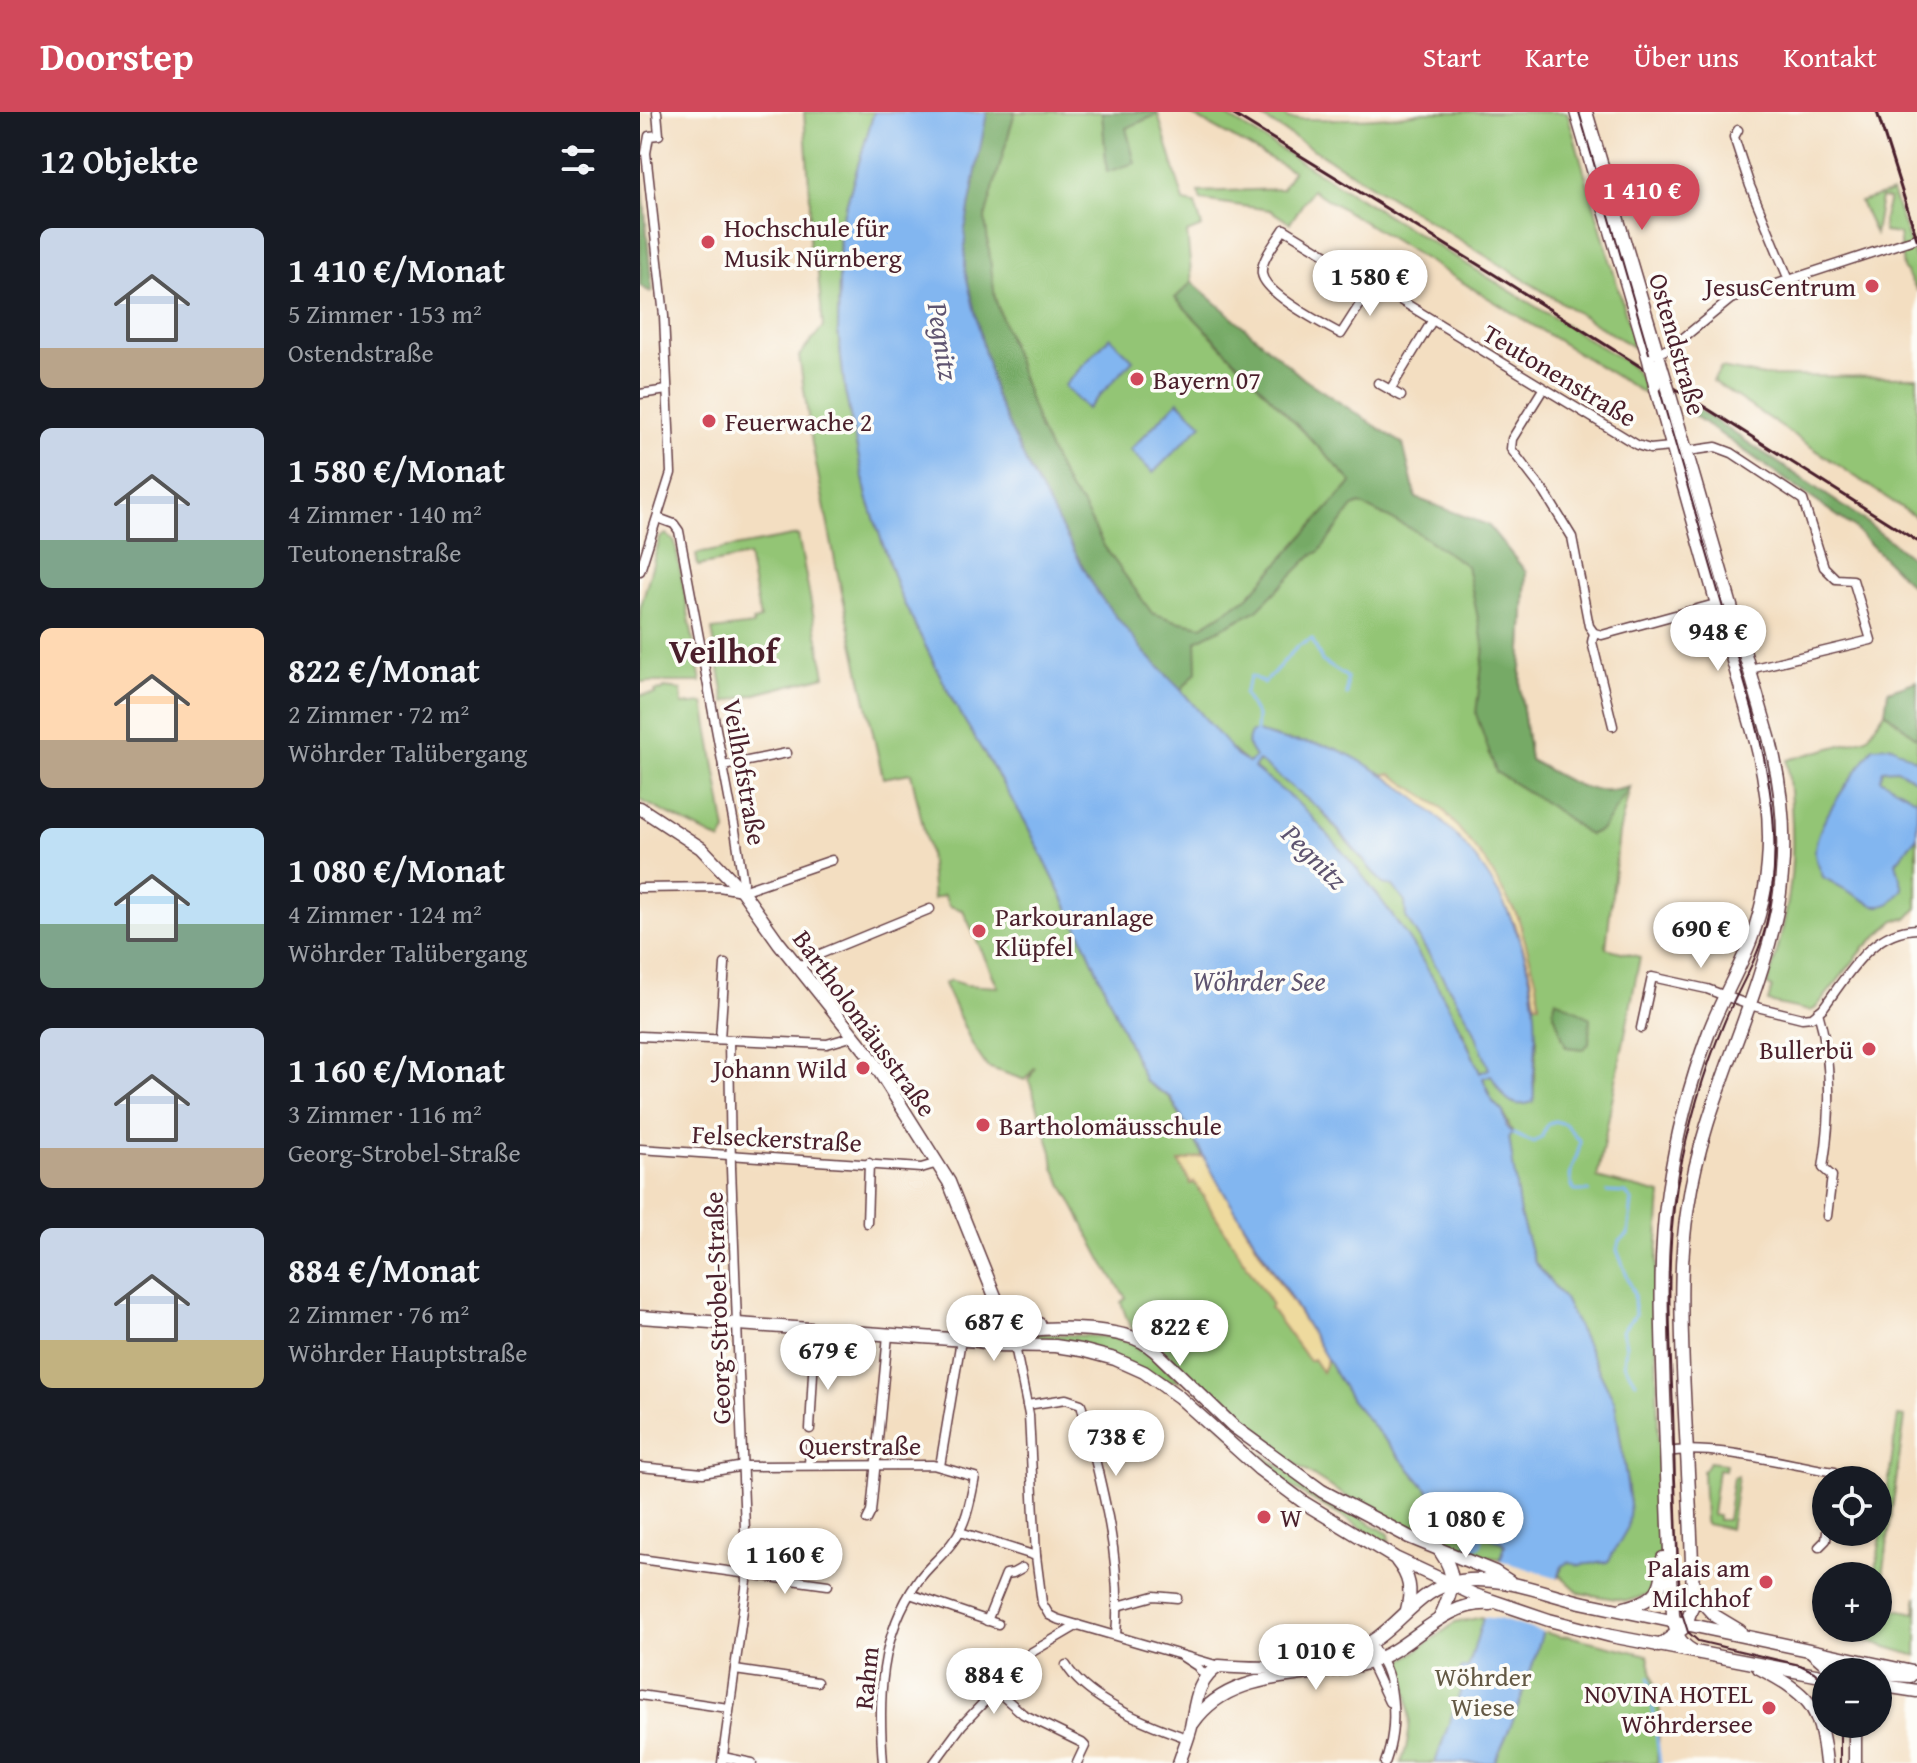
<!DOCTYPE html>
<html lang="de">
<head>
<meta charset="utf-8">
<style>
  :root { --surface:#171b24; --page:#242831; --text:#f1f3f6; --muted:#9ea1a6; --accent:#d1495b }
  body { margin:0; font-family:"Gentium Book Plus",serif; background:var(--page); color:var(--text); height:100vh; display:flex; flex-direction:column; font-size:30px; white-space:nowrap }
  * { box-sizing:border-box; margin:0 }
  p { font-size:26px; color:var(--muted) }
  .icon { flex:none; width:44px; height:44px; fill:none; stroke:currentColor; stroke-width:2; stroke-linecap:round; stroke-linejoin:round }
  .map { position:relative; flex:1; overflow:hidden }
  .side { display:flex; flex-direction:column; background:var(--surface); width:640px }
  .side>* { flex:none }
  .tools { position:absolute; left:1172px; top:1354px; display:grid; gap:16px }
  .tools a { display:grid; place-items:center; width:80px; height:80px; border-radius:50%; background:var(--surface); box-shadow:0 2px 6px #0004; font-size:40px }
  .price { position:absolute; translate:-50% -68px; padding:0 18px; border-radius:28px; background:#fff; color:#222; font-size:26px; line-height:52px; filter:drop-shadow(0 2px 4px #0008) }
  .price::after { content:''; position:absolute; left:50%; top:48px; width:24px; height:18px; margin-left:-12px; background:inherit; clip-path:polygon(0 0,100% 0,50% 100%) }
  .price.on { background:var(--accent); color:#fff }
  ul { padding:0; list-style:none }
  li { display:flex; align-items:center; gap:24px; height:200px; padding:0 40px }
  li span { display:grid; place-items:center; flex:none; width:224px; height:160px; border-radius:12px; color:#555 }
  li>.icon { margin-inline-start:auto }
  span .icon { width:96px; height:96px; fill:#fffc; stroke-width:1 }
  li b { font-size:34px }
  h2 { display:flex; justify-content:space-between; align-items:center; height:96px; padding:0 40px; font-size:34px }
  header { display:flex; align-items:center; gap:48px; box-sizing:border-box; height:112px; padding:0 40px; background:var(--accent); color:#fff }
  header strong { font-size:38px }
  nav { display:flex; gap:44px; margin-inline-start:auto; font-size:28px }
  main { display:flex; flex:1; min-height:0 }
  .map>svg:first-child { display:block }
  .green { fill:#93c575; stroke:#6e7250; stroke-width:2 }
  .forest { fill:#76aa66; stroke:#606448; stroke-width:2 }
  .sand { fill:#eeda9e; stroke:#9c7c64; stroke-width:2 }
  .water { fill:#82b6f0; stroke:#666a8e; stroke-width:2; fill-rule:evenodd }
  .pier { fill:#f3dec1 }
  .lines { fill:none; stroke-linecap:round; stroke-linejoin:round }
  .stream { stroke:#82b6f0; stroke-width:3 }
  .river { stroke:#82b6f0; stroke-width:16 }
  .street-tunnel { stroke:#d1b8a3; stroke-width:8; stroke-dasharray:8 4; stroke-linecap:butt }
  .street-casing { stroke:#633c42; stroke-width:11 }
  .secondary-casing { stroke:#633c42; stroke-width:15 }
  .street { stroke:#fff; stroke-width:8 }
  .secondary { stroke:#fff; stroke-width:12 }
  .tram { stroke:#4a1f2b; stroke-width:2 }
  .rail { stroke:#4a1f2b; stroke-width:3 }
  .secondary-bridge-casing { stroke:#633c42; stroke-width:15; stroke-linecap:butt }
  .secondary-bridge { stroke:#fff; stroke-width:12 }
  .poi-dot { fill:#d1495b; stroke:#fdfcf7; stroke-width:3 }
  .labels { text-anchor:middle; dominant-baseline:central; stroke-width:7; stroke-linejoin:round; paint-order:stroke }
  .poi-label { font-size:26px; fill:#4a1f2b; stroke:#fdfcf7; text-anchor:start }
  .street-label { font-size:26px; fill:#4a1f2b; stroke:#fdfcf7 }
  .park-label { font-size:26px; fill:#645945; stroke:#fdfcf7 }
  .water-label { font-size:28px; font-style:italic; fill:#5e5470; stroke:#fdfcf7 }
  .district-label { font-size:34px; font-weight:bold; fill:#4a1f2b; stroke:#fdfcf7 }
</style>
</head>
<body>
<header>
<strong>Doorstep</strong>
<nav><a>Start</a><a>Karte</a><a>Über uns</a><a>Kontakt</a></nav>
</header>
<main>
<section class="side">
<h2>12 Objekte<svg class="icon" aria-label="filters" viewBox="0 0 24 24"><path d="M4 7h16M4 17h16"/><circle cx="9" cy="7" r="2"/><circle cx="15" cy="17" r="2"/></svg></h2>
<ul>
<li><span style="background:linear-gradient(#c9d6e8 75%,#b9a48a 0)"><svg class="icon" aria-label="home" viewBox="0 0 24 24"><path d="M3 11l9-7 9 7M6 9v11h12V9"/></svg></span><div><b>1 410 €/Monat</b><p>5 Zimmer · 153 m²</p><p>Ostendstraße</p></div></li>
<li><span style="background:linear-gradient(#c9d6e8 70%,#7fa58c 0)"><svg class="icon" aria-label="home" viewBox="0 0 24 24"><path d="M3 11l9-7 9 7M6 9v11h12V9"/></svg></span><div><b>1 580 €/Monat</b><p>4 Zimmer · 140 m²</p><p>Teutonenstraße</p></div></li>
<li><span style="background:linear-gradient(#ffd9b3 70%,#b9a48a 0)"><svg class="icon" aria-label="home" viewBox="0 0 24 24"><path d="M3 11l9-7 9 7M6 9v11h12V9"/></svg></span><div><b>822 €/Monat</b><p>2 Zimmer · 72 m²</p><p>Wöhrder Talübergang</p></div></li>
<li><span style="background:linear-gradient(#bfe0f5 60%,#7fa58c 0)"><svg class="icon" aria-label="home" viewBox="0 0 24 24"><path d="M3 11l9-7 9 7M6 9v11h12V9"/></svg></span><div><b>1 080 €/Monat</b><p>4 Zimmer · 124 m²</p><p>Wöhrder Talübergang</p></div></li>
<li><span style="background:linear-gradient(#c9d6e8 75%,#b9a48a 0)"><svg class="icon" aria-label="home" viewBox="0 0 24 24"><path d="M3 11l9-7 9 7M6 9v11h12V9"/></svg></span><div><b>1 160 €/Monat</b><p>3 Zimmer · 116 m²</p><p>Georg-Strobel-Straße</p></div></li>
<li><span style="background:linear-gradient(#c9d6e8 70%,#c2b280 0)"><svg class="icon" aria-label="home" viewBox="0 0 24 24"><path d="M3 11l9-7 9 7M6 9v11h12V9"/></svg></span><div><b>884 €/Monat</b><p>2 Zimmer · 76 m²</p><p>Wöhrder Hauptstraße</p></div></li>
</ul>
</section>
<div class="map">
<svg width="1277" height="1651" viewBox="0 0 1277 1651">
  <rect width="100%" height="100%" fill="#fdfcf7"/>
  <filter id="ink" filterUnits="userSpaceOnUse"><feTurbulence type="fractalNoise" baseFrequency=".0125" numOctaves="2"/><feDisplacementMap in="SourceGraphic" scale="16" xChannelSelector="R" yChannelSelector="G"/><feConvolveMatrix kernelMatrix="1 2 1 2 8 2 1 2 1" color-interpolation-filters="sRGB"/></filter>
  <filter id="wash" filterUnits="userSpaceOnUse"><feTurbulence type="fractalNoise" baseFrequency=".006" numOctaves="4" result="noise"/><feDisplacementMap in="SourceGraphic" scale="32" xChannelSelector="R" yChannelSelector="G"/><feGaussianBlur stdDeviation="1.8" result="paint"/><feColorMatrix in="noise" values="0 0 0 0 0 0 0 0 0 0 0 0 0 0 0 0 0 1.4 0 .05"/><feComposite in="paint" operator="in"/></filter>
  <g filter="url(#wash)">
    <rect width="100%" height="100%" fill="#f3dec1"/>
    <g class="green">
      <path d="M164,0H234L200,114L198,220L205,279L227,385L260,483L314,591L386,711L442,824L505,969L530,986L579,1072L649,1183L711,1288L808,1402L846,1425L864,1431L865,1436L862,1447L842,1444L839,1449C759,1417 685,1377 617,1324C586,1300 560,1273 532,1246C520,1234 505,1228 493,1217C487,1211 484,1198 481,1190L486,1186L463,1150L414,1056L412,1040L389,968L395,955L385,968L347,955L333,934L304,872L310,868L325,873L358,875L323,798L309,794L304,783L293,787L289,741L271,661L243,666L195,449L172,331L159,244L183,215L176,141H169L170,87Z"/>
      <path d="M347,0H462L467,60L486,16L518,2L544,90L555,92L562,115L547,121L552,170L536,186L712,370L848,413L886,460L880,576L890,648C927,667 947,687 990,675L979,721L966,836L1000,845L957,1066L1021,1082L1015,1176L1021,1457L1008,1483L987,1489L940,1481L920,1463L922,1454L927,1450L932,1451L990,1392L975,1291L924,1187L894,1149L880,1103L868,1024L873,1022L863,1000L852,989L843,966L851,962L893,990L897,927L789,696L743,662L718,649L682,700L743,772L753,773L765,790L766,805L832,913L850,957L840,961L822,918L669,702L614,656L619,649L689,634L645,628L624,622L615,645L609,652C580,632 563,603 541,578C530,565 517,553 505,541L333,200Z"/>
      <path d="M546,0H580L992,254L1001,267L1005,282L672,78L650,111L630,98L561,88L558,80L642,77L653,59Z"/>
      <path d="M613,0H644L647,7C693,7 739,9 784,0H927L991,220L993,235Z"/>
      <path d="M1252,80L1277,151V178L1263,156L1259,122L1244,120L1243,109L1249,87L1241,86L1235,122L1220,90Z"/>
      <path d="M1081,256L1124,264L1277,265V406L1073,269Z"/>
      <path d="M26,422L35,430L61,570H0V497L20,426Z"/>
      <path d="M158,423L185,564L85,590L72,518L113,513V509L120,507L108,444L58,454L56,442Z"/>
      <path d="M24,576L41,578L42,593L64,591L86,719L81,729L0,688V583L15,582V579L23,578Z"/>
      <path d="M1245,600L1277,626V796L1268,806L1255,808L1224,836L1175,897L1169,899L1128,890L1132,875L1127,873C1155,787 1157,737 1147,648L1227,626Z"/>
      <path d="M388,1221L470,1225L501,1233L540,1269H527L513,1263L390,1229Z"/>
      <path d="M541,1278L598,1327L714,1402L749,1422L750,1429H744L642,1370Z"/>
      <path d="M1258,1304L1265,1305L1239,1493L1275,1501L1277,1484V1544L1226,1529L1228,1516H1238V1464H1235Z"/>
      <path d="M1069,1350L1086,1352L1085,1358L1078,1357L1072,1403L1078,1404V1408H1087L1093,1365L1098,1364L1090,1417L1066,1412L1065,1409L1063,1359Z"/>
      <path d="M842,1505L855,1506L921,1525L928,1524L1008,1543L1020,1600L1017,1651H761C776,1616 768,1585 762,1549L815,1511Z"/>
    </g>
    <g class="forest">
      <path d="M347,0H375L345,106L355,186L400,318L429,378L442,392L464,434L512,501L536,509L562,514L608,485L712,370L535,186L552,170L664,267L763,332L776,386L848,413L886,460L880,576L890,648C927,667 947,687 990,675L962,717L949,723L910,694L856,660L836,602L844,535L827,454L772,417L720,392L713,395L679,440L672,443L616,499L556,529L557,559L541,578L505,541L458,482L389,357L355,283L325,159V117Z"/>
      <path d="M462,0H517L518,2L486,16L495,51L467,60Z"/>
      <path d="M0,66H2L12,178L10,180L0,174Z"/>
      <path d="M1046,289L1218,404L1277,450V479L1213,415L1049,300Z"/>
      <path d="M1277,569V626L1245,600L1248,579Z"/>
      <path d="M916,887L950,906L949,932L943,937L926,935L913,899Z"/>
    </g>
    <g class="sand">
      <path d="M743,662H751L802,696L846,750L878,805L897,870L899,892H895L890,858L875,812Z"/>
      <path d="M564,1044L623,1145L688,1246L682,1260L673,1247L669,1249L630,1196L632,1193L554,1070L551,1072L539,1050Z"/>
    </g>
    <g class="water">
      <path d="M234,0H347L325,117V159L355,283L389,357L458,482L505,541L541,578L597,644L609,651L615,645L607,632L611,620H616C626,622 635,626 645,628C659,631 674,630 688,634C709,640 744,663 762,676C857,745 906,843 894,960C892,971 895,980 893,990C869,999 861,981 851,963L843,966L852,989L863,1000L867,1015L873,1022L869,1024L880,1103L894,1149L924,1187L975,1291L990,1392L988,1415L968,1450L939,1453L929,1450L922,1454C902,1521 885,1589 854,1651H795L822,1575L820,1560L822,1556H828L865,1433L862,1430L819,1412L808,1402L711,1288L649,1183L579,1072L531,986L505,969L442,824L386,711L314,591L260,483L227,385L205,279L198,220L200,114ZM619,649L682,699L743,772L753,774L765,790L766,805L832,913L849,957L840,961C801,866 741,779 671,704C654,686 633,672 614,656Z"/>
      <path d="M470,225L493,248L447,297L424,274Z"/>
      <path d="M538,289L562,312L513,361L490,338Z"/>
      <path d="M1252,634L1277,649V669L1257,657L1243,658L1240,667L1277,688V725L1256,750L1263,777C1254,788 1250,795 1235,794L1183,765C1181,757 1175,750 1175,741C1174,711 1216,661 1233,635Z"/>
    </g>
    <path class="pier" d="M859,1448L922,1467L905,1521L859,1507L842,1505Z"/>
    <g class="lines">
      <g class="stream">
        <path d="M616,620L617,604L604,582L611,564L624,571L658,534L672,527L682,549L707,565V583"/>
        <path d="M873,1022L893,1030L901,1026L908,1012L915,1009L925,1012L940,1029C940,1048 922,1060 935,1079H949"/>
        <path d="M967,1080L986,1081L992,1089L988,1123L979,1129L977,1138L994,1182L995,1203L982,1219L986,1233L984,1252L996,1270"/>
        <path d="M1009,1566L1020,1651"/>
      </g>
      <path class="river" d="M835,1429L836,1419"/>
    </g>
  </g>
  <g filter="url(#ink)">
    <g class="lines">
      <path class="street-tunnel" d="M174,1243L175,1229"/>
      <defs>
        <g id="street">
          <path d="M1098,18L1094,25L1110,74L1149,168"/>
          <path d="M733,172L701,222C683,212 625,182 622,162C620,148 637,129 644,117L997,333L1010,337L1031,335"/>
          <path d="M1016,242L1032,235L1091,187L1277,126"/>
          <path d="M738,271L761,284"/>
          <path d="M903,277L872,327L871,337L905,381L932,425L949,514L954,521L962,523L1090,488"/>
          <path d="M750,278L792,209"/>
          <path d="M0,282L27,278"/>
          <path d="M1048,339L1076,335L1092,341L1163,388L1184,455L1196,467L1213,468L1231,528L1110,557"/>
          <path d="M18,406L34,412L39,419L95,718L103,770L102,779"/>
          <path d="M0,459L31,361L24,204L6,41L9,24L19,23L17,0"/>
          <path d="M954,521L952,530L973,614"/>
          <path d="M83,654L147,641"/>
          <path d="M0,776L79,775L102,779"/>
          <path d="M102,779L192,748"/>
          <path d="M159,855L173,845L290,797"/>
          <path d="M1178,900C1193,950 1191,1006 1183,1056L1192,1064L1187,1104"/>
          <path d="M1001,916L1012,865L1067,877L1109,893L1162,906L1172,905L1183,896C1208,863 1231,818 1277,817"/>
          <path d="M0,924L187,932L214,924"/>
          <path d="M80,927L85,852"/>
          <path d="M0,1037L281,1056L298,1051"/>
          <path d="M227,1111L229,1051"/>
          <path d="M375,1234L389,1303L396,1444L402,1491L409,1503L417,1507L579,1554"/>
          <path d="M387,1293L426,1287L441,1292C460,1366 483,1446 476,1523"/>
          <path d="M170,1317L174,1243"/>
          <path d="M1026,1340C1075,1332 1145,1352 1195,1360L1194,1368"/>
          <path d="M169,1353L170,1332"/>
          <path d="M300,1354L321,1228"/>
          <path d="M0,1355L63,1361L104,1354L293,1353L335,1365C331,1385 327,1411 314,1428C304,1443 288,1454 278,1469C239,1524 238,1587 243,1651"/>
          <path d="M227,1408L231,1400L248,1223"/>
          <path d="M320,1420L396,1444"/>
          <path d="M1179,1435L1186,1428L1187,1420"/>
          <path d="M0,1447L188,1473"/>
          <path d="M270,1482L358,1512"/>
          <path d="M478,1494L514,1484L537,1486"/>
          <path d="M347,1509L366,1462L373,1461L382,1456"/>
          <path d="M728,1531C758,1558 758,1616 745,1651"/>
          <path d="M728,1531L730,1550L749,1590"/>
          <path d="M543,1545L557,1554L565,1564"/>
          <path d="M426,1553C447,1588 509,1613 547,1626"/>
          <path d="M95,1558L177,1570"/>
          <path d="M357,1579L383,1602L442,1631L445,1634L437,1651"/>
          <path d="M0,1583L88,1596"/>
          <path d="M83,1645L112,1651"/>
          <path d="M82,1651L107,1469L91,1056L89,928"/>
          <path d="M294,1651L322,1613L392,1540L438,1513"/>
        </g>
        <g id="secondary">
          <path d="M936,0L1009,248"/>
          <path d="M946,0L1020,250"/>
          <path d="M1015,273L1116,630C1133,696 1136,762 1111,827C1099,859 1081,888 1069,920C1050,971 1036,1025 1028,1079C1018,1147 1022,1215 1024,1284C1027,1357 1029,1430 1033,1502C1035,1519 1037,1530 1053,1539"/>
          <path d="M0,696L61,736L102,779L139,831L229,943L309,1070L375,1234"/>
          <path d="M362,1196L380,1207L399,1212"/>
          <path d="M0,1205L339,1229L355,1233L415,1234L441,1238L475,1247L504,1260L539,1285L619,1357L666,1392L755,1446L835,1483L909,1508L971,1524L1186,1565"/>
          <path d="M339,1229C355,1221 361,1215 360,1197"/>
          <path d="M375,1234L379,1223C394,1211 467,1218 487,1224C498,1226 507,1232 515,1239L593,1314L682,1379L769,1425L855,1460L869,1469"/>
          <path d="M757,1449C770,1465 772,1478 767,1498"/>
          <path d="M1052,1479L1075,1504L1100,1519"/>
          <path d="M984,1496C1016,1488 1024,1479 1023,1446"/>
          <path d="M800,1506C812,1478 819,1466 800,1439"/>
          <path d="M1019,1534L1045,1515L1053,1492C1052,1414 1046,1335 1043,1257C1041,1202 1039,1148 1048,1094C1063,991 1116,900 1137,799C1148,741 1144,682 1129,625L1029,280"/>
          <path d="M1172,1540L1195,1560"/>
          <path d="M1119,1556C1169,1583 1180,1592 1186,1651"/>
          <path d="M1238,1562L1270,1564"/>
          <path d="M1238,1573L1277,1579"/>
          <path d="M1179,1606L1180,1590L1186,1577"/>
          <path d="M553,1611C592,1554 671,1569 730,1550C773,1536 802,1489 850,1492"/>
          <path d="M539,1651C543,1639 548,1627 551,1615C556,1591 556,1568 579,1554C631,1558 692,1558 737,1526C765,1506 784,1474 821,1469C864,1463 904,1482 945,1491C1056,1514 1166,1537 1277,1561"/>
          <path d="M1215,1651V1612"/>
        </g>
      </defs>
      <use href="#street" class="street-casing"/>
      <use href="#secondary" class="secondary-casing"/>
      <use href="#street" class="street"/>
      <use href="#secondary" class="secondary"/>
      <g class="tram">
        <path d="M939,0L1112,596C1132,670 1144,741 1125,817C1116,851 1097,879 1084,911C1062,963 1047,1019 1037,1074C1025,1148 1030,1223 1033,1298C1035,1364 1036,1432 1041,1498L1048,1520L1058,1529L1160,1553L1174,1560L1186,1571"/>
        <path d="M1200,1612V1651"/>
      </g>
      <g class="rail">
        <path d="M589,0L855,163L1277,429"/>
        <path d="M1237,0L1277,127"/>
      </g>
      <defs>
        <g id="secondary-bridge">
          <path d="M1009,248L1015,273"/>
          <path d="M1020,250L1029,280"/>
        </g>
      </defs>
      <use href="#secondary-bridge" class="secondary-bridge-casing"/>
      <use href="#secondary-bridge" class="secondary-bridge"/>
    </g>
  </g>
  <g class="poi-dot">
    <circle cx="68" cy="130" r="8"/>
    <circle cx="1232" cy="174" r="8"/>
    <circle cx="497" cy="267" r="8"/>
    <circle cx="69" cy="309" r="8"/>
    <circle cx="339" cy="819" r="8"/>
    <circle cx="1229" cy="937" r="8"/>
    <circle cx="223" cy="956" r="8"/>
    <circle cx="343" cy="1013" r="8"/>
    <circle cx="624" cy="1405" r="8"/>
    <circle cx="1126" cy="1470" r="8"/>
    <circle cx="1129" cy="1596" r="8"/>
  </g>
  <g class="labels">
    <g class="poi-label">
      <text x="84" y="115">Hochschule für<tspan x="84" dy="30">Musik Nürnberg</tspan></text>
      <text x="1216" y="174" text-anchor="end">JesusCentrum</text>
      <text x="513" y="267">Bayern 07</text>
      <text x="85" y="309">Feuerwache 2</text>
      <text x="355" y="804">Parkouranlage<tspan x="355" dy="30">Klüpfel</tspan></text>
      <text x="1213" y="937" text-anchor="end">Bullerbü</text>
      <text x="207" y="956" text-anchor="end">Johann Wild</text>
      <text x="359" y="1013">Bartholomäusschule</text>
      <text x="640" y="1405">W</text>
      <text x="1110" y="1455" text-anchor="end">Palais am<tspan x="1110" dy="30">Milchhof</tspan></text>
      <text x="1113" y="1581" text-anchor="end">NOVINA HOTEL<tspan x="1113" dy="30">Wöhrdersee</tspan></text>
    </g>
    <g class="street-label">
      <text transform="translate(1038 232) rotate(74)">Ostendstraße</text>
      <text transform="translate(920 263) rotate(31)">Teutonenstraße</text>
      <text transform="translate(105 660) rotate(80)">Veilhofstraße</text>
      <text transform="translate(225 911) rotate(54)">Bartholomäusstraße</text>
      <text transform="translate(137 1026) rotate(3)">Felseckerstraße</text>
      <text transform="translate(77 1196) rotate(-92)">Georg-Strobel-Straße</text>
      <text x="220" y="1333">Querstraße</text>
      <text transform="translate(226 1566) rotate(-84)">Rahm</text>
    </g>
    <g class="park-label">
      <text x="843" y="1564">Wöhrder<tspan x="843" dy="30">Wiese</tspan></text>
    </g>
    <g class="water-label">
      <text transform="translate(304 229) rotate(81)">Pegnitz</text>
      <text transform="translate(675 744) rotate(45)">Pegnitz</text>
      <text x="619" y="868">Wöhrder See</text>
    </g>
    <g class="district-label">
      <text x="83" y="538">Veilhof</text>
    </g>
  </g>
</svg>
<div class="tools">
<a><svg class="icon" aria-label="locate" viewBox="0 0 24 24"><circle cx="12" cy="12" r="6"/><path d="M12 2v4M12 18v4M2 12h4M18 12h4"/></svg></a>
<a>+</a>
<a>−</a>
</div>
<b class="price on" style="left:1002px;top:120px">1 410 €</b>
<b class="price" style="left:730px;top:206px">1 580 €</b>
<b class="price" style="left:1078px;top:561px">948 €</b>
<b class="price" style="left:1061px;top:858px">690 €</b>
<b class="price" style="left:354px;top:1251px">687 €</b>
<b class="price" style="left:540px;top:1256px">822 €</b>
<b class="price" style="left:188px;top:1280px">679 €</b>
<b class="price" style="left:476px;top:1366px">738 €</b>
<b class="price" style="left:826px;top:1448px">1 080 €</b>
<b class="price" style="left:145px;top:1484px">1 160 €</b>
<b class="price" style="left:676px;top:1580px">1 010 €</b>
<b class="price" style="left:354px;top:1604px">884 €</b>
</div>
</main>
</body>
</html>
